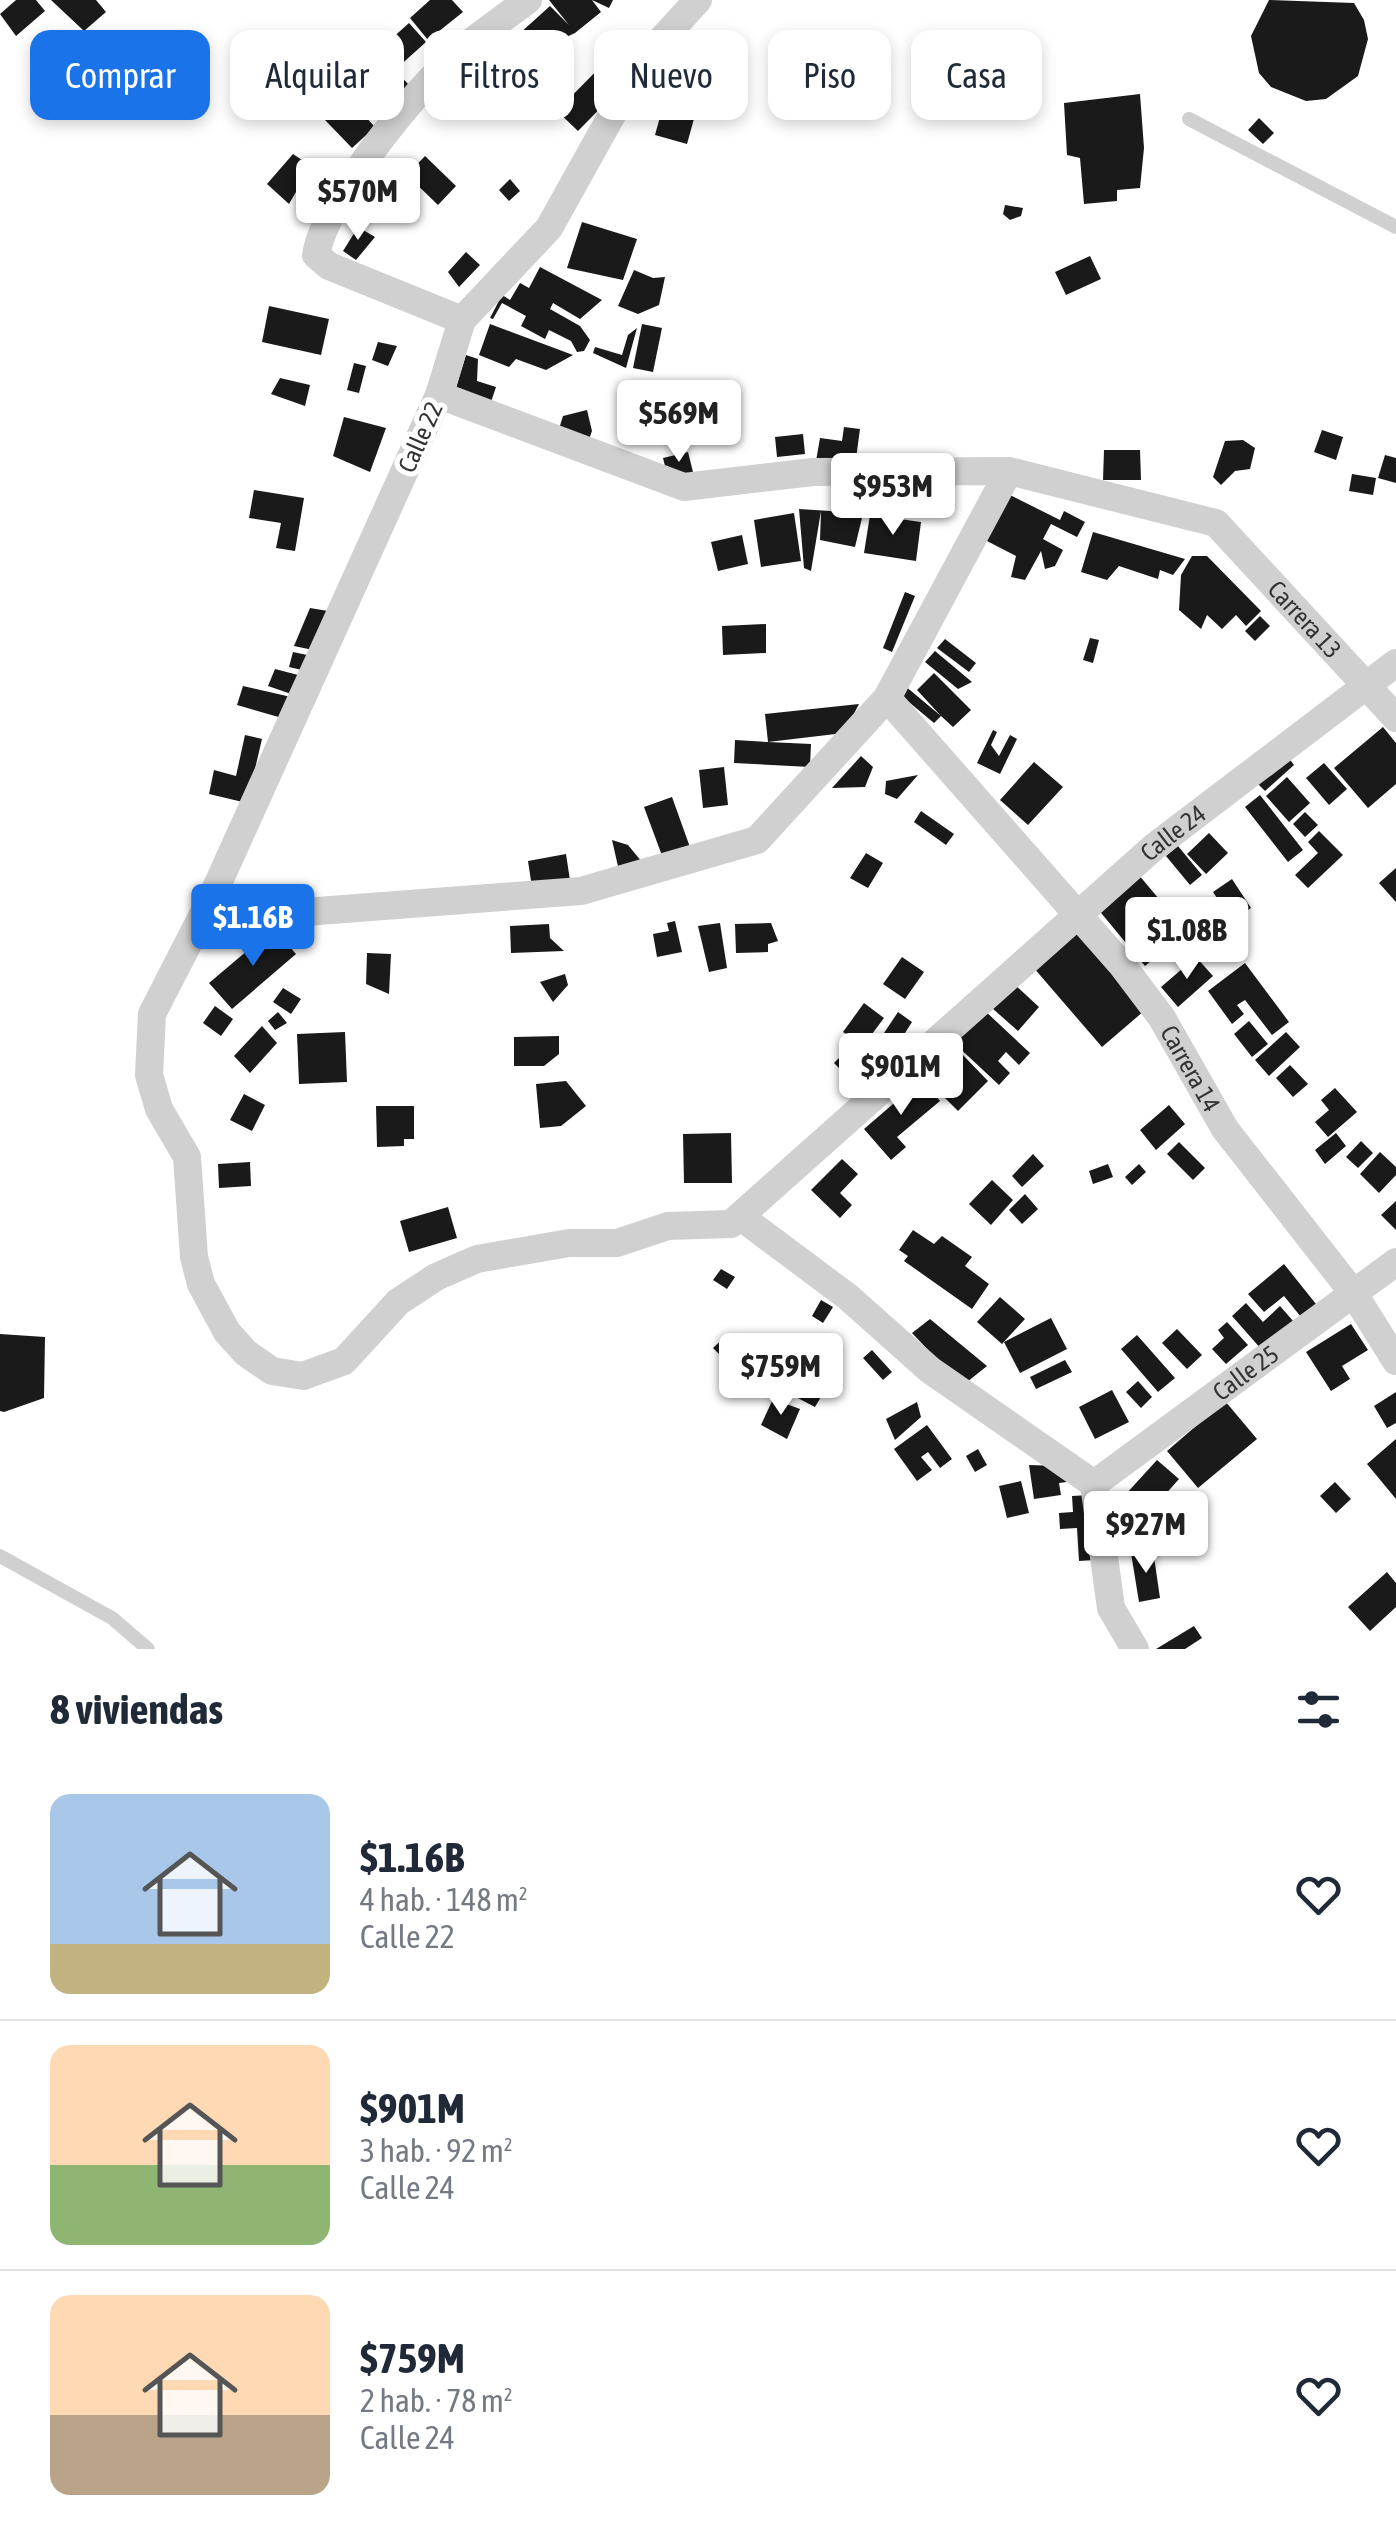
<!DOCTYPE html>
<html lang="es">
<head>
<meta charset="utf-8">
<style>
  :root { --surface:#fff; --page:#f6f6f7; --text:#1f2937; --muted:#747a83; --line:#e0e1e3; --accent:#1a73e8 }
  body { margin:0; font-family:"Asap Condensed",sans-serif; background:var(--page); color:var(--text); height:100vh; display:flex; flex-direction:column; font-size:38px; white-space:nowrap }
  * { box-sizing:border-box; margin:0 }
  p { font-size:32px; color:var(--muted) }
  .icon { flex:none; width:55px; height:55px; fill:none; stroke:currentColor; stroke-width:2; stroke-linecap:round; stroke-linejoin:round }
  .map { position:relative; height:1649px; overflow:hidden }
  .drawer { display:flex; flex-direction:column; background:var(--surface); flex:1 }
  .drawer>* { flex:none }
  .guide { position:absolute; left:30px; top:30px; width:1338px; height:90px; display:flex; gap:20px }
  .price { position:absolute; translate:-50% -85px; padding:0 22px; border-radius:10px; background:#fff; color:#222; font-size:32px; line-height:65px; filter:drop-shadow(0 2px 5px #0008) }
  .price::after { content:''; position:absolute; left:50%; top:60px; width:30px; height:22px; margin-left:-15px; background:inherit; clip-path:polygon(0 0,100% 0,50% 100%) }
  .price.active { background:var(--accent); color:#fff }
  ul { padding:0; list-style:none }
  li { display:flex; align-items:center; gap:30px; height:250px; padding:0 50px }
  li+li { border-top:2px solid var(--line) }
  li span { display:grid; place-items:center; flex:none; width:280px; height:200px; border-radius:20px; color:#555 }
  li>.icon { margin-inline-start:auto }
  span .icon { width:120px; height:120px; fill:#fffc; stroke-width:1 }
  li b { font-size:42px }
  h2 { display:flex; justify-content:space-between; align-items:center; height:120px; padding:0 50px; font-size:42px }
  .chip { padding:0 35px; border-radius:20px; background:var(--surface); box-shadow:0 5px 15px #0003; font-size:35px; line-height:90px }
  .chip.active { background:var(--accent); color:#fff }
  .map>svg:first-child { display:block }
  .building { fill:#1a1a1a }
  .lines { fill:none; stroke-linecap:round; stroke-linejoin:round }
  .lane { stroke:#d0d0d0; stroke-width:14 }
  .street { stroke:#d0d0d0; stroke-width:28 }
  .labels { text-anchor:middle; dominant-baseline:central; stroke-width:10; stroke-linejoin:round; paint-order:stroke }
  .street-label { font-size:25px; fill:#333; stroke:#fff }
</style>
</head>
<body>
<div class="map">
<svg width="1396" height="1649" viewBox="0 0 1396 1649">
  <rect width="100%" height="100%" fill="#fff"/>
  <g class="building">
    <path d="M16,0H36L45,11L16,36L0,14Z"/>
    <path d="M51,0H96L106,12L84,31Z"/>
    <path d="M430,0H452L463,12L428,40L410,18Z"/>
    <path d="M549,0H613L609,8L592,0L601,12L575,33L536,51L519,34L550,6L569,25Z"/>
    <path d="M1269,0L1354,3L1364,20L1368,39L1358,76L1326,99L1306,101L1271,87L1259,73L1251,36Z"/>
    <path d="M409,23L426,42L396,69L379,50Z"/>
    <path d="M518,39L532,54L499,85L492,78L472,97L465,90Z"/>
    <path d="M345,58L353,67L313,111L289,84L315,61L327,75Z"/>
    <path d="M607,60L628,80L578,131L557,111Z"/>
    <path d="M392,67L409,85L387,104L371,87Z"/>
    <path d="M541,90L549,99L537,112L528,104Z"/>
    <path d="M1140,94L1144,148L1140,188L1117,190V201L1084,204L1080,158L1067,155L1064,103Z"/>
    <path d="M348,98L375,127L352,148L325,120Z"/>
    <path d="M663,106L695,115L687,144L655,135Z"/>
    <path d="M1259,118L1274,133L1263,144L1248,130Z"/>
    <path d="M293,154L311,166L289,204L267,184Z"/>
    <path d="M425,156L456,186L438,205L407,175Z"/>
    <path d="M510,179L520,191L509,201L499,190Z"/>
    <path d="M1005,205L1023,208L1021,216L1010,220L1003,214Z"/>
    <path d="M582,222L637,239L623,280L567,268Z"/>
    <path d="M358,227L375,237L356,260L343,251Z"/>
    <path d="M466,252L480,265L459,287L448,272Z"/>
    <path d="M1090,256L1101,279L1066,295L1055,272Z"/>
    <path d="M540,267L602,300L580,319L553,303L550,309L580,326L590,340L584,351L577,352L571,341L549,330L545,339L521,326L526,316L502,303L493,319L490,318L502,295L510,300L520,283L529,288Z"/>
    <path d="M634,270L653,278L665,277L659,305L638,314L618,306Z"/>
    <path d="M269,306L329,319L321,355L262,342Z"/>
    <path d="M490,324L573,355L546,370L516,359L509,367L479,355Z"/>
    <path d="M642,324L662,328L653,372L633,368Z"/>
    <path d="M637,328L626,368L593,353L595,347L622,355L628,335Z"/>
    <path d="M378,342L397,346L388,366L372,360Z"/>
    <path d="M466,355L478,359L477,381L496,387L490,405L454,395Z"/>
    <path d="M354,363L366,366L359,393L347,390Z"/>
    <path d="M280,378L310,385L305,406L271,394Z"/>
    <path d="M587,410L592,431L588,442L558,432L563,416Z"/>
    <path d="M344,417L386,428L370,472L333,456Z"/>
    <path d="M844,427L860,429L855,466L816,461L820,438L842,441Z"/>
    <path d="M1322,430L1343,437L1336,460L1314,452Z"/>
    <path d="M803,434L805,454L777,457L775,437Z"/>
    <path d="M1243,440L1255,448L1250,469L1235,471L1221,485L1213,477L1225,441Z"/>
    <path d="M1104,450H1140L1141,480H1103Z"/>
    <path d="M688,452L694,476L667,474L663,458Z"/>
    <path d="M1385,455L1396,458V483L1378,478Z"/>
    <path d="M1352,474L1376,478L1373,495L1349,491Z"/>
    <path d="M254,490L304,498L295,551L276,548L281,523L249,518Z"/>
    <path d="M1008,494L1060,520L1064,511L1085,522L1077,537L1051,524L1043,539L1063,550L1055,566L1045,569L1041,551L1025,580L1011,577L1016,556L985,540Z"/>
    <path d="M799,509L830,511L862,518L855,547L820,540L821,511L811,571L804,568Z"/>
    <path d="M794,513L801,561L761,567L754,520Z"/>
    <path d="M870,515L921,522L916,561L864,553Z"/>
    <path d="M1093,532L1185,559L1173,575L1160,570L1158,579L1119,566L1107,580L1081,572Z"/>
    <path d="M742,535L748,564L718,571L711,542Z"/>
    <path d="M1192,556H1207L1261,611L1246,626L1236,615L1222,629L1207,615L1201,629L1179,610L1181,575Z"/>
    <path d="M905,592L915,596L892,652L883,648Z"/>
    <path d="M310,608L328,611L313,650L294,646Z"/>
    <path d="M1260,616L1270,626L1255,641L1245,631Z"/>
    <path d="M766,624V653L723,655L722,626Z"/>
    <path d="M1090,638L1099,640L1093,663L1083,660Z"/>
    <path d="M945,639L976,663L969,672L937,648Z"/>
    <path d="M935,651L972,682L958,689L925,662Z"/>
    <path d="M293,652L312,656L306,671L289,667Z"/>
    <path d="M275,669L302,676L297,696L268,686Z"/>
    <path d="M934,673L971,710L953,727L941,716L934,723L898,693L904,685L941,716L917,690Z"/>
    <path d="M243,686L291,697L282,718L237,705Z"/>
    <path d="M859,704L844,733L768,742L811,744L810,767L734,763L735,740L768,742L765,714Z"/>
    <path d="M1383,727L1396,743V784L1368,808L1334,768Z"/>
    <path d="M993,730L997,732L991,745L999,756L1010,735L1017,739L1000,774L977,763Z"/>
    <path d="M245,735L262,739L247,803L209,794L214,770L236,776Z"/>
    <path d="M861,756L873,767L865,787L832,788Z"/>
    <path d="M1288,757L1294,765L1265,791L1258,784Z"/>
    <path d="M1034,762L1063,787L1028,825L1000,800Z"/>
    <path d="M1324,763L1347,789L1329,805L1306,778Z"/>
    <path d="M724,767L728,805L703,808L699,770Z"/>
    <path d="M918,775L897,799L885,794L886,781Z"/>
    <path d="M1287,777L1310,803L1289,822L1266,796Z"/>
    <path d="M1260,795L1303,850L1288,862L1245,807Z"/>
    <path d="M672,797L691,850L664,861L644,807Z"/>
    <path d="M921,811L954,834L946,845L914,822Z"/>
    <path d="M1305,812L1318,825L1305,837L1293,824Z"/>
    <path d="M1319,831L1343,855L1308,888L1295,875L1318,853L1308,842Z"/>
    <path d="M1209,833L1228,853L1206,874L1187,854Z"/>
    <path d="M612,840L628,845L642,862L620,875Z"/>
    <path d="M1178,846L1202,875L1190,885L1166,856Z"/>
    <path d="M866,853L883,863L868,888L850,878Z"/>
    <path d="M566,854L571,887L533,894L528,861Z"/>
    <path d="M1396,868V902L1379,883Z"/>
    <path d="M1138,874L1159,899L1149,908L1175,941L1145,966L1097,908Z"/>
    <path d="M1232,879L1251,908L1232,921L1213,892Z"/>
    <path d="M675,921L682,952L657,957L653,934L669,931L667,923Z"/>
    <path d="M720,923L727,968L709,972L698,926Z"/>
    <path d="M771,923L778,941L768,944V952L736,953L735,924Z"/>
    <path d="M549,924L550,938L564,951L511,953L510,926Z"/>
    <path d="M274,928L296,954L232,1009L209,983Z"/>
    <path d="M1074,930L1144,1011L1102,1047L1033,967Z"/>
    <path d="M1224,937L1237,951L1228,959L1215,945Z"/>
    <path d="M367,953L391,954L389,994L366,984Z"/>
    <path d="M902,957L924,972L905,999L883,984Z"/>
    <path d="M1196,957L1213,976L1178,1007L1161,987Z"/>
    <path d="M1245,963L1289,1022L1272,1035L1245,1000L1237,1005L1244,1014L1232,1024L1208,991Z"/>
    <path d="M565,974L568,985L553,1002L540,982Z"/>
    <path d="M1014,984L1039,1007L1018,1031L992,1008Z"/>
    <path d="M283,988L301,999L291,1014L273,1002Z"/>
    <path d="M864,1003L884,1018L863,1046L843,1032Z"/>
    <path d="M215,1006L233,1019L221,1036L203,1023Z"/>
    <path d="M983,1009L1030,1053L1019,1065L1006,1052L998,1061L1010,1073L999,1085L953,1042Z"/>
    <path d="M278,1012L287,1023L275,1030L268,1021Z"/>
    <path d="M898,1012L912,1022L889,1058L874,1048Z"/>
    <path d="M1249,1021L1268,1044L1252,1057L1234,1034Z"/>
    <path d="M262,1026L277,1043L250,1073L234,1056Z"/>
    <path d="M345,1032L347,1082L299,1084L297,1034Z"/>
    <path d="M1286,1032L1300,1047L1269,1076L1255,1060Z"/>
    <path d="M559,1036V1054L544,1066H514V1037Z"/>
    <path d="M846,1051L854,1060L842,1071L834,1063Z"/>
    <path d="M960,1052L988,1081L958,1111L929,1082Z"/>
    <path d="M870,1055L881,1066L869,1077L858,1066Z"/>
    <path d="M1290,1065L1308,1084L1293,1097L1276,1078Z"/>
    <path d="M922,1079L940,1101L897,1137L906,1147L891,1160L864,1129Z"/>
    <path d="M566,1081L586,1106L561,1126L540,1128L536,1084Z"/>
    <path d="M1335,1088L1357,1112L1328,1137L1315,1122L1329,1110L1321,1100Z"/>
    <path d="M244,1094L265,1105L252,1131L230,1120Z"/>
    <path d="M1169,1105L1185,1124L1156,1150L1140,1130Z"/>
    <path d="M376,1106H414V1139H404V1146L377,1147Z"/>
    <path d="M731,1133L732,1183H684L683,1134Z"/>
    <path d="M1336,1133L1346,1146L1325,1164L1315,1150Z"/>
    <path d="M1361,1141L1373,1153L1358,1168L1346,1157Z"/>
    <path d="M1179,1142L1205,1168L1193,1180L1167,1154Z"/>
    <path d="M1380,1152L1396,1167V1175L1379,1193L1360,1174Z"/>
    <path d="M1033,1154L1044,1166L1022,1187L1012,1176Z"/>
    <path d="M842,1159L858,1174L840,1193L852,1205L840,1218L811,1190Z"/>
    <path d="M250,1162L251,1186L219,1188L218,1164Z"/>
    <path d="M1108,1164L1113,1177L1093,1184L1089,1171Z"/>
    <path d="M1139,1164L1146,1172L1132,1185L1125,1177Z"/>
    <path d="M992,1180L1013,1200L991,1225L969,1204Z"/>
    <path d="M1025,1194L1038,1209L1022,1224L1009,1210Z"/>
    <path d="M1396,1201V1230L1381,1215Z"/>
    <path d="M448,1207L457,1238L409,1252L400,1221Z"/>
    <path d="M913,1230L934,1244L942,1236L972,1257L965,1266L989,1284L972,1309L904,1261L908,1256L899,1250Z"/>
    <path d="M1284,1264L1316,1304L1301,1317L1284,1296L1264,1312L1248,1294Z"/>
    <path d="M721,1269L735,1277L727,1289L713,1280Z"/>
    <path d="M1000,1297L1025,1319L1002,1344L977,1322Z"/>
    <path d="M821,1300L833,1307L823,1323L812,1316Z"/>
    <path d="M1246,1303L1263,1322L1280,1306L1294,1322L1262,1350L1232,1316Z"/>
    <path d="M1051,1318L1067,1349L1020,1373L1004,1342Z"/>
    <path d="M930,1319L987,1366L962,1386L912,1333Z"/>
    <path d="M1227,1322L1248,1345L1226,1364L1212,1349L1224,1338L1218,1330Z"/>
    <path d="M1351,1324L1368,1350L1342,1366L1350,1379L1331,1391L1306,1352Z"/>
    <path d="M1177,1329L1202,1355L1187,1369L1162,1343Z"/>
    <path d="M0,1334L45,1337L44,1398L4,1412L0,1411Z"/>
    <path d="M1137,1335L1175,1378L1158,1392L1121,1349Z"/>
    <path d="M726,1336L739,1350L726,1361L713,1348Z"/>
    <path d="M872,1350L892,1372L883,1380L863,1358Z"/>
    <path d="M1065,1360L1072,1372L1036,1389L1030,1377Z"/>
    <path d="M805,1372L828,1385L815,1407L792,1395Z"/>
    <path d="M1138,1381L1152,1397L1141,1408L1126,1392Z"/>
    <path d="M1112,1390L1129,1422L1095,1439L1079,1407Z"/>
    <path d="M1396,1392V1423L1387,1428L1374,1406Z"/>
    <path d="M773,1399L800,1409L787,1439L761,1425Z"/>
    <path d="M1225,1401L1257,1439L1198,1488L1167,1451Z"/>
    <path d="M917,1402L921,1417L895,1440L886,1419Z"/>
    <path d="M927,1425L952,1459L940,1468L928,1452L921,1457L932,1470L917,1481L894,1449Z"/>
    <path d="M1396,1439V1499L1367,1464Z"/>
    <path d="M978,1449L987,1465L975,1472L966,1456Z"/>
    <path d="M1157,1460L1179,1479L1148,1514L1126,1494Z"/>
    <path d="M1029,1465L1061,1466L1067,1482L1059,1483L1061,1495L1034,1499Z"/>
    <path d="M1021,1481L1029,1513L1007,1518L999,1486Z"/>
    <path d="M1335,1482L1351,1499L1336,1513L1320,1496Z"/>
    <path d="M1090,1495L1094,1560L1079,1561L1077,1528L1060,1529L1059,1513L1073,1512L1072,1496Z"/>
    <path d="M1153,1550L1160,1598L1139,1602L1131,1553Z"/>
    <path d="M1387,1572L1396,1583V1607L1370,1631L1348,1607Z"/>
    <path d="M1194,1626L1202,1638L1185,1649H1156Z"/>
  </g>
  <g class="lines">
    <g class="lane">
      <path d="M1189,119L1396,227"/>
      <path d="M0,1556L112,1618L148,1649"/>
    </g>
    <g class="street">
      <path id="s1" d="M698,0L642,61L549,228L462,320L439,395L211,899L152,1014L149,1075L159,1109L187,1157L194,1257L201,1284L227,1332L246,1353L272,1371L303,1376L344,1361L398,1302L436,1277L477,1259L569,1243H617L668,1226L731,1224L1154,847L1396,663"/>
      <path d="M462,320L329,266L316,255C324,202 418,86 460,51C482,33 505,17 528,0"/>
      <path id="s2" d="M439,395L684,487L813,472L1009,471L1216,523L1396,718"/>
      <path id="s3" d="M887,698L1122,965L1162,1018L1225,1129L1354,1294L1396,1361"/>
      <path d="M203,915L226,918L581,891L757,840L887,698L1009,471"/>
      <path d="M741,1217L848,1297L930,1370L1094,1484L1111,1608L1135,1649"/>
      <path id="s4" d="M1094,1484L1396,1262"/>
    </g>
  </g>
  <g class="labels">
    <g class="street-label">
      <text transform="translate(420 437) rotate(-66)">Calle 22</text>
      <text stroke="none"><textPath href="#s2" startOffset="932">Carrera 13</textPath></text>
      <text stroke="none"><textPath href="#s1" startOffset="2650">Calle 24</textPath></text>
      <text stroke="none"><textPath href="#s3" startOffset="480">Carrera 14</textPath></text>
      <text stroke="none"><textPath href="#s4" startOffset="188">Calle 25</textPath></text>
    </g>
  </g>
</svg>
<b class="price" style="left:358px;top:243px">$570M</b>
<b class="price" style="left:679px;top:465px">$569M</b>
<b class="price" style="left:893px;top:538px">$953M</b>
<b class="price active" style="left:253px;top:969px">$1.16B</b>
<b class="price" style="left:1187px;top:982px">$1.08B</b>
<b class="price" style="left:901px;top:1118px">$901M</b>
<b class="price" style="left:781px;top:1418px">$759M</b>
<b class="price" style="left:1146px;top:1576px">$927M</b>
<div class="guide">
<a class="chip active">Comprar</a>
<a class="chip">Alquilar</a>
<a class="chip">Filtros</a>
<a class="chip">Nuevo</a>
<a class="chip">Piso</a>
<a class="chip">Casa</a>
</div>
</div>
<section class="drawer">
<h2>8 viviendas<svg class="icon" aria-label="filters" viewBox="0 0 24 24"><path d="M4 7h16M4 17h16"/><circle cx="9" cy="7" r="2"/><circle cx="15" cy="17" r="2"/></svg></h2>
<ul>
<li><span style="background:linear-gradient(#a9c7e8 75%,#c2b280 0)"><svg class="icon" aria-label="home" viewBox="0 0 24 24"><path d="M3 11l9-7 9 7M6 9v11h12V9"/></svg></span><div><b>$1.16B</b><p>4 hab. · 148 m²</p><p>Calle 22</p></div><svg class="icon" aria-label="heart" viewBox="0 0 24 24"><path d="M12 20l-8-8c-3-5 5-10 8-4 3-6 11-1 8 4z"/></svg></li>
<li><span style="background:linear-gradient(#ffd9b3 60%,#8fb573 0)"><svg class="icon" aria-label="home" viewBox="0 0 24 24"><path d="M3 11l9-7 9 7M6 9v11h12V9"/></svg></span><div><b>$901M</b><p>3 hab. · 92 m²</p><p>Calle 24</p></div><svg class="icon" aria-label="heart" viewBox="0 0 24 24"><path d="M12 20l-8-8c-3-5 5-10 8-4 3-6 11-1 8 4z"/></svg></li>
<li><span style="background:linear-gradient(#ffd9b3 60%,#b9a48a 0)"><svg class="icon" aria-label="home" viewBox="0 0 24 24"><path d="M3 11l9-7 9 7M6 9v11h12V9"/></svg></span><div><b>$759M</b><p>2 hab. · 78 m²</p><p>Calle 24</p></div><svg class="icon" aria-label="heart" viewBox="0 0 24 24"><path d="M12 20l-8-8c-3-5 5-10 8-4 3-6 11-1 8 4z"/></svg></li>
</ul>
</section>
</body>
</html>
